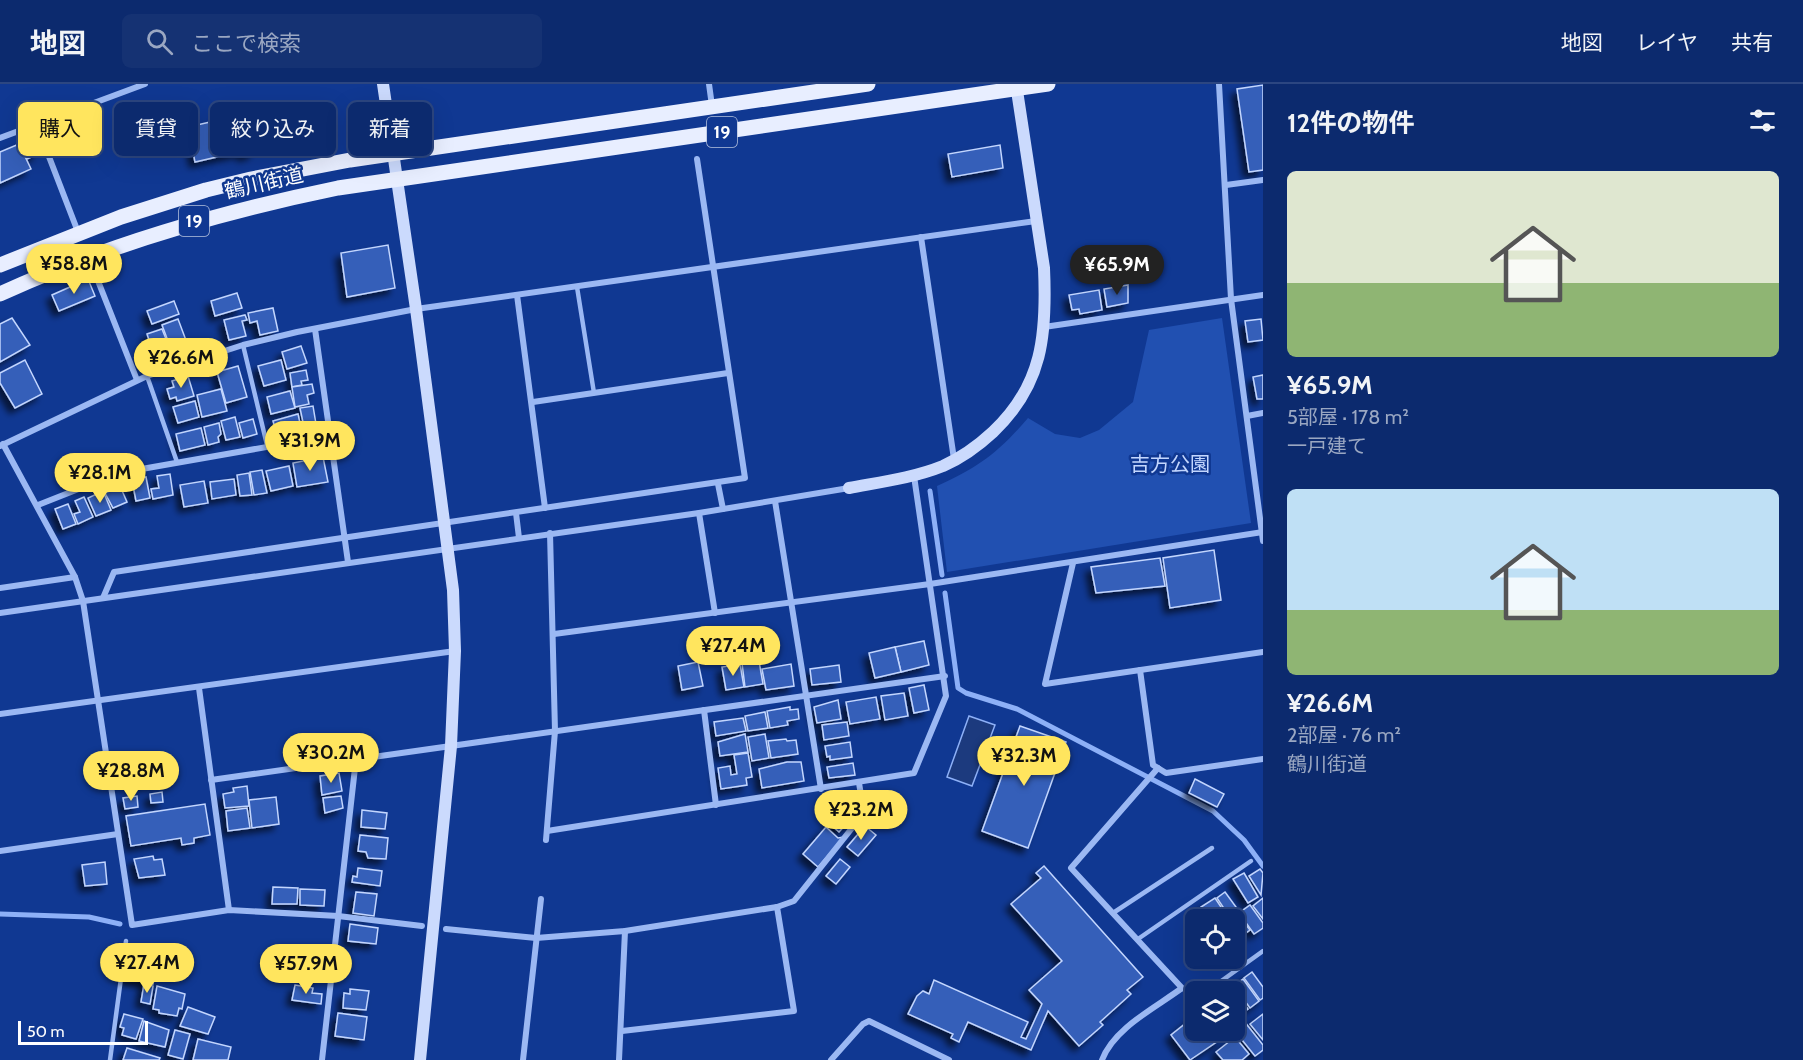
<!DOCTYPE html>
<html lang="ja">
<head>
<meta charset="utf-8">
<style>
  :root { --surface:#0c2a6e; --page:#153273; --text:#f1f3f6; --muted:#9aa7c2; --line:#2c4681; --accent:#ffe55e }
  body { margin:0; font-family:Cabin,"Noto Sans JP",sans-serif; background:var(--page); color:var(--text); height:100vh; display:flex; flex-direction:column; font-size:22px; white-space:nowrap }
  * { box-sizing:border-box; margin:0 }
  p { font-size:20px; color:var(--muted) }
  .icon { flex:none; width:33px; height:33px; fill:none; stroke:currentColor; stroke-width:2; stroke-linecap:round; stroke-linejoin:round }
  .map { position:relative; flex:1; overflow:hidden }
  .panel { display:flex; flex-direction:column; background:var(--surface); width:540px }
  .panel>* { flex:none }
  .hud { position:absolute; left:18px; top:18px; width:570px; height:54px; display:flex; gap:12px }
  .buttons { position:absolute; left:1185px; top:825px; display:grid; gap:12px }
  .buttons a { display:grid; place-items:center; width:60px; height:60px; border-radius:9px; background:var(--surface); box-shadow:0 6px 24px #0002,0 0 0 2px var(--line); font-size:30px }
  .scale { position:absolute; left:18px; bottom:15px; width:130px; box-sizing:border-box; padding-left:6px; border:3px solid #fff; border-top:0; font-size:16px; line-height:21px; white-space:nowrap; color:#fff; -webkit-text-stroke:4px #103892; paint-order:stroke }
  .price { position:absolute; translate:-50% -51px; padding:0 14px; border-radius:21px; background:var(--accent); color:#111; font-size:20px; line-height:39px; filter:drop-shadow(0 2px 3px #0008) }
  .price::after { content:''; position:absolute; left:50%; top:36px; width:18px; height:14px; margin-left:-9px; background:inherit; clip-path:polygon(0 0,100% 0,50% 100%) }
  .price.current { background:#222; color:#fff }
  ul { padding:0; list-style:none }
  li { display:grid; align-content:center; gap:12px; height:318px; padding:0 24px }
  li span { display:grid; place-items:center; height:186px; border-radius:9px; color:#555 }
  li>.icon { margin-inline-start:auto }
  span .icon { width:108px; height:108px; fill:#fffc; stroke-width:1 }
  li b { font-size:26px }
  h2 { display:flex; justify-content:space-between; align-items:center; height:72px; padding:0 24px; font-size:26px }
  .tag { padding:0 21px; border-radius:9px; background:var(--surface); box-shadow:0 6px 24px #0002,0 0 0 2px var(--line); font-size:21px; line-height:54px }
  .tag.current { background:var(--accent); color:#111 }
  header { display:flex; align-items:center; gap:36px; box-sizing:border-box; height:84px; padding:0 30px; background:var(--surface); border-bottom:2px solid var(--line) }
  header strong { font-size:28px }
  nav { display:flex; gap:33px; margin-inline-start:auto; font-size:21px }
  .search { width:420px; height:54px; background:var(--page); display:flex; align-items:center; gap:15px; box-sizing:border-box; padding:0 21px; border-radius:9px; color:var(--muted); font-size:22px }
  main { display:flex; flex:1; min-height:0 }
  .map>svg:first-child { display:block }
  .green { fill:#2150b1 }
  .water { fill:#1c3a7e; stroke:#8db0f7; stroke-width:1.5 }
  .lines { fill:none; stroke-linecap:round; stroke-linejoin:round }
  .stream { stroke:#8db0f7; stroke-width:5 }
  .building { fill:#345eb9; stroke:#c3d6fe; stroke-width:1.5; filter:url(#shadow) }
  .lane { stroke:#9bb8f3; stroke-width:4.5 }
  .street { stroke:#9bb8f3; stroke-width:6 }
  .secondary { stroke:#cbdafd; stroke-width:12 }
  .primary { stroke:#e8eeff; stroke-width:15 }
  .labels { text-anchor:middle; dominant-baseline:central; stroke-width:5; stroke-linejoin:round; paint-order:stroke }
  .shield { fill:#103892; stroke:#b7c3de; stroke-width:1.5 }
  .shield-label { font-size:18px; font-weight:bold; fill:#fff }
  .street-label { font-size:20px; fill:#fff; stroke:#103892 }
  .park-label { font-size:20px; fill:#c3d6fe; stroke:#103892 }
</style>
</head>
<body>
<header>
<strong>地図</strong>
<div class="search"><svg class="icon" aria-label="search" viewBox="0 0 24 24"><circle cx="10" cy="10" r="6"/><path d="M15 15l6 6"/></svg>ここで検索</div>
<nav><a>地図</a><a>レイヤ</a><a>共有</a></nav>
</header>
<main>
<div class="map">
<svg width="1263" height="976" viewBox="0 0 1263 976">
  <defs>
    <filter id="shadow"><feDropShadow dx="-5.5" dy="5.5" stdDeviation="3" flood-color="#0009"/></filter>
  </defs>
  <rect width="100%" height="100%" fill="#103892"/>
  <path class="green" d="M1222,234L1251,439L947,488L937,402C978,384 999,368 1028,334L1055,350L1080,354L1099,346L1133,318L1149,246Z"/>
  <path class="water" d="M969,632L995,641L972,702L947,693Z"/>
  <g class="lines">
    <g class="stream">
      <path d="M930,407L942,491"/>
      <path d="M945,509L958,604L966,609L1017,625L1213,727L1244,756L1263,782"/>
      <path d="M0,830L89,833L120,840"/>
    </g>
  </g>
  <g class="building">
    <path d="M1263,1V86L1249,88L1237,5Z"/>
    <path d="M241,31L244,46H254L258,60L253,69L243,72V67L195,78L188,43Z"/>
    <path d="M32,56L38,70L27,75L21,60Z"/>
    <path d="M19,60L31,85L0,99V68Z"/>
    <path d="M1000,61L1003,84L952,93L948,70Z"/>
    <path d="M388,161L395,204L347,213L341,169Z"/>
    <path d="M88,195L95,212L59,227L52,211Z"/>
    <path d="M1128,201V219L1107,223L1104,205Z"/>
    <path d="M1099,206L1102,226L1080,230L1079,225L1072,226L1069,211Z"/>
    <path d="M237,209L242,224L215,232L211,217Z"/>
    <path d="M174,217L179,230L152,240L147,227Z"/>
    <path d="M273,224L278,247L260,251L257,237L250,239L248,229Z"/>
    <path d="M245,231L247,236L242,237L246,252L229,256L224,236Z"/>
    <path d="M12,234L30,261L0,278V240Z"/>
    <path d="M178,235L187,259L171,265L162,241Z"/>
    <path d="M1261,235L1263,256L1248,258L1245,237Z"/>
    <path d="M162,245L170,265L154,271L147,250Z"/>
    <path d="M301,262L307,279L287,285L282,268Z"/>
    <path d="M25,276L42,310L15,324L0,299V289Z"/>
    <path d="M281,276L286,296L264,302L258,282Z"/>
    <path d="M238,282L247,313L226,319L217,288Z"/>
    <path d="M306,286L308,296L301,297L302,301L292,303L290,289Z"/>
    <path d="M1263,291V315H1257L1253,293Z"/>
    <path d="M188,292L194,312L177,317L176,313L170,315L167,305L174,303L172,297Z"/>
    <path d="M312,300L314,309L307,311L309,320L295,323L292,303Z"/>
    <path d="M221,305L227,327L202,333L197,311Z"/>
    <path d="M290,307L295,324L271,330L267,313Z"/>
    <path d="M195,317L199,333L178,339L173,323Z"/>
    <path d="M313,322L316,340L304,343L300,324Z"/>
    <path d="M298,330L301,344L277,350L273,337Z"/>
    <path d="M235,333L240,353L226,356L221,337Z"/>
    <path d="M253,335L257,350L243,354L239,339Z"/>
    <path d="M219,339L221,350L218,353L219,358L208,361L204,343Z"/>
    <path d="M201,344L205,361L180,367L176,350Z"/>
    <path d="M323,373L328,398L297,403L293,379Z"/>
    <path d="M289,382L293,402L271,407L266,387Z"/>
    <path d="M262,386L267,409L254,411L250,388Z"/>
    <path d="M249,389L252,411L240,412L237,391Z"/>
    <path d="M170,390L173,411L153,415L151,405L159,404L157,392Z"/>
    <path d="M146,393L150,414L136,417L132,396Z"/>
    <path d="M234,395L236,411L212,415L210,398Z"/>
    <path d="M204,397L208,419L184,423L180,401Z"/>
    <path d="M120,402L127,418L113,424L105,409Z"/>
    <path d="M103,407L111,426L96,432L88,414Z"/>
    <path d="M84,413L93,433L78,440L74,430L80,428L75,417Z"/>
    <path d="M68,420L76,440L63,445L55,425Z"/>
    <path d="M1214,466L1221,516L1170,524L1163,474Z"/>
    <path d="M1160,474L1165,502L1096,509L1091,483Z"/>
    <path d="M924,557L929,581L901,588L895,563Z"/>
    <path d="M895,563L901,588L875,594L869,569Z"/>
    <path d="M759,577L763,600L745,603L742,579Z"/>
    <path d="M698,578L703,602L682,606L678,582Z"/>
    <path d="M740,580L744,603L726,606L722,583Z"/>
    <path d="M791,580L794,602L766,606L762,585Z"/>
    <path d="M839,581L841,598L812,601L810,585Z"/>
    <path d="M924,601L929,626L914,629L909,604Z"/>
    <path d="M904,609L908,632L885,636L881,612Z"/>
    <path d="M876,613L880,635L850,640L846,618Z"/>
    <path d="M838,616L841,635L817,639L814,623Z"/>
    <path d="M790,623V626L798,625L799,635L787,637L788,641L770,644L767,627Z"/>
    <path d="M765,628L768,644L748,647L745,632Z"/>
    <path d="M743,634L746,647L716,652L714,638Z"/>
    <path d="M847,638L849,652L824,656L822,641Z"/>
    <path d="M1020,642L1066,658L1028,764L982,747Z"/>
    <path d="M745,650L748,668L720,672L718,658Z"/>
    <path d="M765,650L769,674L752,677L748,653Z"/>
    <path d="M786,655L787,657L796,656L798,670L771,674L768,657Z"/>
    <path d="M850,658L852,673L830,676V672L827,673L825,662Z"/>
    <path d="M748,669L752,693L746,694L747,701L721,705L718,684L730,682L731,691L737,690L734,671Z"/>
    <path d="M787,678H801L804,697L762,704L759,685Z"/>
    <path d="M853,679L855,691L829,694L827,683Z"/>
    <path d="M339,689L342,707L322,711L320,692Z"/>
    <path d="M1195,695L1224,710L1217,723L1189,709Z"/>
    <path d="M247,702L249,722L225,724L223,710L234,708L233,704Z"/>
    <path d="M162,708L163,718L151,719L150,710Z"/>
    <path d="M846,711L854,719L848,725L854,731L839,748L829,739L843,724L838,719Z"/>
    <path d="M137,712L138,723L125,725L123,714Z"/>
    <path d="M341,712L343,724L325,729L323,714Z"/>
    <path d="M276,713L279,740L252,744L249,716Z"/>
    <path d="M205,720L210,751L194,754V759L182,761L181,754L131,762L126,732Z"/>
    <path d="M247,724L250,744L228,747L226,727Z"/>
    <path d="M362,726L387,729L385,745L361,743Z"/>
    <path d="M865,742L876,751L858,772L847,763Z"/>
    <path d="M826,743L838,754L844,753L818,783L803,770Z"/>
    <path d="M360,751L388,754L386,775L368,774L366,768L358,767Z"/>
    <path d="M153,772L154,776L162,775L165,791L139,794L134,775Z"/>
    <path d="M840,775L850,783L836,800L826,792Z"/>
    <path d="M105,778L107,800L85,802L82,781Z"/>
    <path d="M1044,782L1143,893L1127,906L1131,910L1100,938L1103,941L1079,962L1048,927L1031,966L968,938L959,958L951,954L953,950L908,930L917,912L923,907L929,910L934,896L1028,938L1021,953L1026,955L1042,920L1029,906L1062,877L1011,820L1041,794L1036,789Z"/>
    <path d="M358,784L382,787L380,802L352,798L353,792L357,793Z"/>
    <path d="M1260,785L1263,789L1261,811L1249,792Z"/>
    <path d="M1244,789L1258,813L1248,819L1233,795Z"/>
    <path d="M273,803L298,804L297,820H272Z"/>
    <path d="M300,805L325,806L324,822L300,821Z"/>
    <path d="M356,808L377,810L374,832L353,829Z"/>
    <path d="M1225,808L1236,823L1227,829L1217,814Z"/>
    <path d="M1215,814L1227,832L1221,836H1209L1201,823Z"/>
    <path d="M1263,814V835L1253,822Z"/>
    <path d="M1250,821L1263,839V844L1254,850L1239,829Z"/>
    <path d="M1237,829L1250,846L1236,856L1234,836H1228Z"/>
    <path d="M350,840L378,844L376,860L348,857Z"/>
    <path d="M132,871L150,876L149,880L157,884L153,900L126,894Z"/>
    <path d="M1252,888L1263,903V914L1260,916L1244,894Z"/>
    <path d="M1243,895L1259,917L1250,924L1234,902Z"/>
    <path d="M144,900L153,902L150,920L141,918Z"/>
    <path d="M295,901L313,904L312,909L322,910L321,920L292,916Z"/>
    <path d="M157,902L185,910L182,925L179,924L177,932L159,929V926L153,925Z"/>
    <path d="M1231,903L1248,925L1241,930L1234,922V908H1226Z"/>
    <path d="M350,905L369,907L366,926L343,924L344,909L350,910Z"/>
    <path d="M188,923L215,933L208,950L180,942Z"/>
    <path d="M338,929L367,933L364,956L335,952Z"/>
    <path d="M124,930L143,935L136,955L122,951L124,944L120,943Z"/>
    <path d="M1263,930V956L1250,940Z"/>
    <path d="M1196,931V946H1214L1221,955L1190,976L1171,951Z"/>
    <path d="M144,937L169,946L165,963L139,957Z"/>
    <path d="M1244,937L1263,961V966L1255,972L1234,946Z"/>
    <path d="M175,946L190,950L183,975L168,971Z"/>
    <path d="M1235,953L1249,970L1242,976H1223L1216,968Z"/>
    <path d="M198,955L231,963L228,976H193Z"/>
    <path d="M127,964L160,974L159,976H123Z"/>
  </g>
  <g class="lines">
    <g class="lane">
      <path d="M577,203L594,309"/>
      <path d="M243,261L267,361"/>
      <path d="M147,292L177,378"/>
      <path d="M1113,829L1212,764"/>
      <path d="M1138,855L1251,777"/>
      <path d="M1182,904L1196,915"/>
      <path d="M1206,908L1263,867"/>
      <path d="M110,976L126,857"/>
    </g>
    <g class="street">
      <path d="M709,0L712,22"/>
      <path d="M1219,0L1231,215L1263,457"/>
      <path d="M36,39L78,148"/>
      <path d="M0,54L145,0"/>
      <path d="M1226,101L1263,96"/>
      <path d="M921,153L954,375"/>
      <path d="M89,174L137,296"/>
      <path d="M517,211L545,424"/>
      <path d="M1044,243L1263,211"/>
      <path d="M315,245L348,478"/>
      <path d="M533,318L728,289"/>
      <path d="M1247,332L1263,329"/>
      <path d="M3,360L75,493L83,517L132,841L229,826L338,832L422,842"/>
      <path d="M0,362L147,292L243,261L297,248L416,225L1036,137"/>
      <path d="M718,400L723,425"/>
      <path d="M775,417L821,705"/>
      <path d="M38,421L119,389L329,352"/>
      <path d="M516,429L519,454"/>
      <path d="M699,429L715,529"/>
      <path d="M1073,479L1045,600L1263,568"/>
      <path d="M0,504L75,493"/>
      <path d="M103,514L114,488L745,394L697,75"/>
      <path d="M0,529L699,429L849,404"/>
      <path d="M554,550L930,500L1263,448"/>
      <path d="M1140,586L1153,681L1166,689L1263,675"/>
      <path d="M199,604L229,826"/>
      <path d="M704,626L716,721"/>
      <path d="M0,630L455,567"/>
      <path d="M211,696L945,592"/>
      <path d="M547,747L914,689L946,612L914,392"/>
      <path d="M546,756L555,647L550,449"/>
      <path d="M0,767L118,750"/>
      <path d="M446,845L536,854L625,847L777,823L794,817L864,729L859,699"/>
      <path d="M622,947L794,927L777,823"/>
      <path d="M322,976L356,675"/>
      <path d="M523,976L541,815"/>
      <path d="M619,976L625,847"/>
      <path d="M831,976L863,940L869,937L949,976"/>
      <path d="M1102,976C1114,944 1155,924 1182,904L1071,784L1158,684"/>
    </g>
    <g class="secondary">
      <path d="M383,0L416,225L453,506L455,567L451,662L420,976"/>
      <path d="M849,404C881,398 913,394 943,382C961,374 979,361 993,348C1043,301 1047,250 1044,184L1016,0"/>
    </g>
    <g class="primary">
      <path d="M0,181L121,133L206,106L251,95L350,76L868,0"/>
      <path d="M0,210C109,160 221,128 338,104L1048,0"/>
    </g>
  </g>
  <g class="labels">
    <g class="shield">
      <rect x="707" y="33" width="30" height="30" rx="4.5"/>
      <rect x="179" y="122" width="30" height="30" rx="4.5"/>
    </g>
    <g class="shield-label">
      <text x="722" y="48">19</text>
      <text x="194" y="137">19</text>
    </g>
    <g class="street-label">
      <text transform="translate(264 99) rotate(-13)">鶴川街道</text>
    </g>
    <g class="park-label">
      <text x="1170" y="380">吉方公園</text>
    </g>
  </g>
</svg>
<div class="buttons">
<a><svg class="icon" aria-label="locate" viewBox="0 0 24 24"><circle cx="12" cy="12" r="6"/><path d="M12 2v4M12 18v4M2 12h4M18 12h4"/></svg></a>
<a><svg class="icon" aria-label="layers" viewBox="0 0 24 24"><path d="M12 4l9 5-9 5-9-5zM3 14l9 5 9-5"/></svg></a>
</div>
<div class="scale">50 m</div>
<b class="price" style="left:74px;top:211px">¥58.8M</b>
<b class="price current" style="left:1117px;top:212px">¥65.9M</b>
<b class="price" style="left:181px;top:305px">¥26.6M</b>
<b class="price" style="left:310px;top:388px">¥31.9M</b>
<b class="price" style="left:100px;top:420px">¥28.1M</b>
<b class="price" style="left:733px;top:593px">¥27.4M</b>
<b class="price" style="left:331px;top:700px">¥30.2M</b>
<b class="price" style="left:1024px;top:703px">¥32.3M</b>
<b class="price" style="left:131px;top:718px">¥28.8M</b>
<b class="price" style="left:861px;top:757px">¥23.2M</b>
<b class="price" style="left:147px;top:910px">¥27.4M</b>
<b class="price" style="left:306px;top:911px">¥57.9M</b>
<div class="hud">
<a class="tag current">購入</a>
<a class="tag">賃貸</a>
<a class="tag">絞り込み</a>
<a class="tag">新着</a>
</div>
</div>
<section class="panel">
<h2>12件の物件<svg class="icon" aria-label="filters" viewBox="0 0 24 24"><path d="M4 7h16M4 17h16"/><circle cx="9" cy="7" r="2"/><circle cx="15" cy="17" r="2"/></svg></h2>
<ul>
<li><span style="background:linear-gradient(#dfe7d0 60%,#8fb573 0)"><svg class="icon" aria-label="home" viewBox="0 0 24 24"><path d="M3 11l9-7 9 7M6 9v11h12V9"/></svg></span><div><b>¥65.9M</b><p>5部屋 · 178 m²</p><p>一戸建て</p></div></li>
<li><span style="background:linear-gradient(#bfe0f5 65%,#8fb573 0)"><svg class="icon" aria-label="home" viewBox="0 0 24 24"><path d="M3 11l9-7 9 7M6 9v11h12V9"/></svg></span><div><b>¥26.6M</b><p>2部屋 · 76 m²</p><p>鶴川街道</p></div></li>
</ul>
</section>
</main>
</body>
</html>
